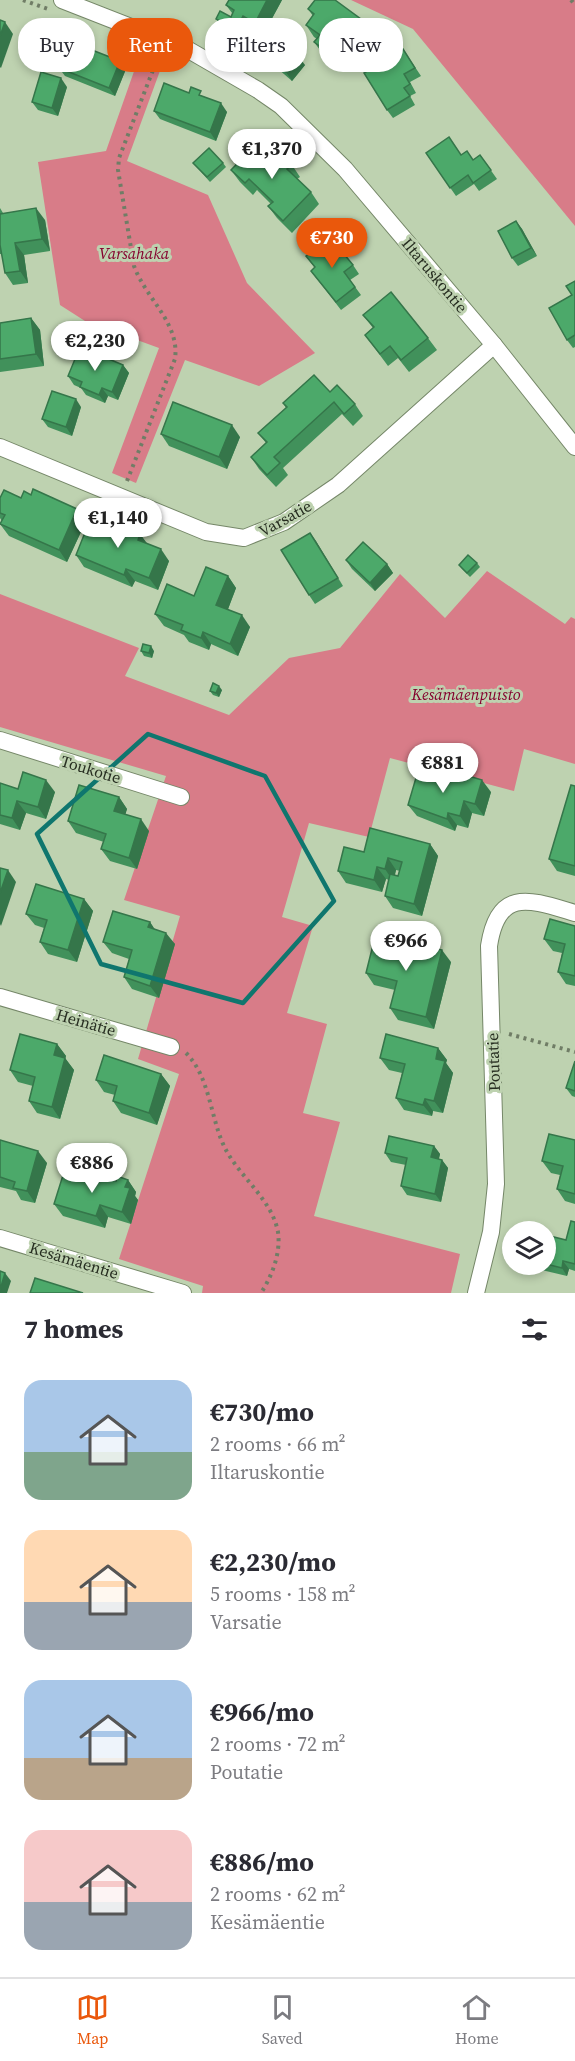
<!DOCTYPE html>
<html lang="en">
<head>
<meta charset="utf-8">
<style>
  :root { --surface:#fff; --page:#f2f2f3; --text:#2b2b33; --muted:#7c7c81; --line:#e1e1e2; --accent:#ea580c }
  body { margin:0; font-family:"Source Serif 4",serif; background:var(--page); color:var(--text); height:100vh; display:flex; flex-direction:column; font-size:22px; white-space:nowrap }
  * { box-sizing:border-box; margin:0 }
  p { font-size:20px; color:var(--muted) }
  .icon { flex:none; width:33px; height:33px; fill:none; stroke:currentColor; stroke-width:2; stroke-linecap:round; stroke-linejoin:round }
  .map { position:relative; height:1293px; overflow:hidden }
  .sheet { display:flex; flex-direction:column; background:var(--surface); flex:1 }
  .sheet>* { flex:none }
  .hud { position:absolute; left:18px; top:18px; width:540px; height:54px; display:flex; gap:12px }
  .controls { position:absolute; left:502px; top:1221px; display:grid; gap:12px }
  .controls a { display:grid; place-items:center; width:54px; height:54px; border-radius:50%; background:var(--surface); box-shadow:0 3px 9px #0003; font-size:30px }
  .price { position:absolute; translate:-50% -51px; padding:0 14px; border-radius:21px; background:#fff; color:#222; font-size:20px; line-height:39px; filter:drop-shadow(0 2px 3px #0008) }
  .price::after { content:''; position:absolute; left:50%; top:36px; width:18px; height:14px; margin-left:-9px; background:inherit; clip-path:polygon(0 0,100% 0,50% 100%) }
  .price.current { background:var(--accent); color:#fff }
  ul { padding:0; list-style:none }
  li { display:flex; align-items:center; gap:18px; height:150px; padding:0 24px }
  li span { display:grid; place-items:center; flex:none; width:168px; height:120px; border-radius:18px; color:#555 }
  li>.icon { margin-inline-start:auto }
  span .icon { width:72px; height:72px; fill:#fffc; stroke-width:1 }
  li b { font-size:26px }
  h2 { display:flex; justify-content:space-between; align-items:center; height:72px; padding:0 24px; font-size:26px }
  .pill { padding:0 21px; border-radius:24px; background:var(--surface); box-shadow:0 3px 9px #0003; font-size:21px; line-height:54px }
  .pill.current { background:var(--accent); color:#fff }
  .menu { display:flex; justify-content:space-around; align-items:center; height:84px; border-top:2px solid var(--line); background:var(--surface); font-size:16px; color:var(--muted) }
  .menu a { display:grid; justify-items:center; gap:3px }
  .menu .current { color:var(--accent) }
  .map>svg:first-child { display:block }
  .green { fill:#d87c88 }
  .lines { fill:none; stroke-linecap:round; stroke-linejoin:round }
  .minor-casing { stroke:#758768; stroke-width:18 }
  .path { stroke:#707d66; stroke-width:4; stroke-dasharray:3 4.5; stroke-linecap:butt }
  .minor { stroke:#fff; stroke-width:16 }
  .wall { fill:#41915b; fill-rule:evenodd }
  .shaded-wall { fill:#35764a }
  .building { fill:#4ca96a; stroke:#35764a; stroke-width:1.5 }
  .marked { fill:none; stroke:#0f766e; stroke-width:4.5; stroke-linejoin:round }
  .labels { text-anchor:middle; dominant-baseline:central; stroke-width:6; stroke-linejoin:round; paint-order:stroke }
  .park-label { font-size:16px; font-style:italic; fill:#85002e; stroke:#bed2b0 }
  .street-label { font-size:16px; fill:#272e21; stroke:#bed2b0 }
</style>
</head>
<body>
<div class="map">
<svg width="575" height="1293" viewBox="0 0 575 1293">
  <rect width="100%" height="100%" fill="#bed2b0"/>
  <g class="green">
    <path d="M351,0H575V226L413,29Z"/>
    <path d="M138,60L161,68L127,161L208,195L247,283L315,353L259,386L185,360L136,483L112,473L159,348L85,321L60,305L38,162L106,151Z"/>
    <path d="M487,571L565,624L571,617L575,619V764L524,749L514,791L390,758L369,837L309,823L282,917L313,926L287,1013L327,1024L303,1113L340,1122L314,1216L460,1254L451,1293H202L203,1286L119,1259L179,1074L138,1059L180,916L124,900L166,776L0,727V594L139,648L125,676L229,715L289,658L340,648L400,574L445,618Z"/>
  </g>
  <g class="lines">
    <defs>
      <g id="minor">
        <path d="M62,0L187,49L258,90L281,106L345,169L494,345L575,447"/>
        <path d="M0,447L206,532L244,538L284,522L338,485L494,345"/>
        <path d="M0,740L181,797"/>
        <path d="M0,997L171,1047"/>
        <path d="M0,1238L183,1293"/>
        <path d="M476,1293L491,1232L496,1184L489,946C498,886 531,900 575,913"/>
      </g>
    </defs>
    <use href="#minor" class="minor-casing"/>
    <g class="path">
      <path d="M23,0L48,9"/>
      <path d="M571,0L575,5"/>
      <path d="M127,481L175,359C180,323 146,299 134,266L118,170L119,158L158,57"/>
      <path d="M509,1034L575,1052"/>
      <path d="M186,1053C211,1078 210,1120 226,1150C241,1178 272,1200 278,1232C281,1253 272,1276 261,1293"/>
    </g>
    <use href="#minor" class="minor"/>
  </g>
  <g class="wall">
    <path d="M282,0L263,35L251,28L244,41L225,31L216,19L231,17L232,13L226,5Z"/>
    <path d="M308,9L369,25L377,37L361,59L354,54L342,69L323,54L314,42L317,39L314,37L306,25L313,16Z"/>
    <path d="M403,49L421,76L410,82L416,93L410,96L415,105L393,118L387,110Z"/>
    <path d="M263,53L305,65L292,81L269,61Z"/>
    <path d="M120,61L126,69L115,96L65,76L59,68Z"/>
    <path d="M67,87L58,116L38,110L32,102Z"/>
    <path d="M189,93L205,97L227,112L216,141L160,119L154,111Z"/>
    <path d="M426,153L461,154L473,160L480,155L497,179L479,191L474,184L456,196Z"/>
    <path d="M275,159L292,165L300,177L297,179L311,192L319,204L292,233L277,218L268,206L271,204L257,190L253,195L240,182L231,170Z"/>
    <path d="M193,163H223L226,167L210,182Z"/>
    <path d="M0,208L3,213L45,220L50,251L24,255L28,283L13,285L5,273L2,254H0Z"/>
    <path d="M516,221L522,229L537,256L518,266L512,258Z"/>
    <path d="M306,256L353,265L359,274L350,280L361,295L341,310L311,271L315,268Z"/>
    <path d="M575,281V347L573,348L567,340L572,295Z"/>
    <path d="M363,315L428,338L437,350L409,372L398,358L388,366L365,335L373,328Z"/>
    <path d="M31,318L40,330L44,366L0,372V323Z"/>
    <path d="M123,365L129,373L118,400L108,396L105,403L86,395L81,388L74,385L68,376Z"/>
    <path d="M330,392L355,404L363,416L353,426L342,414L283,468L288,475L276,487L259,469L251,457L266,443L258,433L286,408L283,403Z"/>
    <path d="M81,407L72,436L48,427L42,419Z"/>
    <path d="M161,434L240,437L227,469L169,446Z"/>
    <path d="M0,498H21L86,521L67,562L9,536L0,524L2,521L0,518Z"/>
    <path d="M105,526L140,534L147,544L169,561L158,590L135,581L132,587L84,567L76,555Z"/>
    <path d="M310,533L343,586L315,604L309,595Z"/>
    <path d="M346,560L387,564L393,573L375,591L352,569Z"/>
    <path d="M477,563L480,567L470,577L462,569L459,565Z"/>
    <path d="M228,576L236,588L228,609L250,627L238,656L211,644L209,650L189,642L184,635L164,626L155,614L194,596Z"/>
    <path d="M141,651H154L152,658L144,656Z"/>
    <path d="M222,690L219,697L213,695L210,691Z"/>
    <path d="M0,783L18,789L55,792L46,819L26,813L20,830L0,824Z"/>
    <path d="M575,786V876L557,871L549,859Z"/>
    <path d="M491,792L484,816L472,813L468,828L457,825L455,831L417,816L408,805Z"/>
    <path d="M119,797L127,809L125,814L149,831L137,869L110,861L101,849L104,842L76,833L68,821Z"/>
    <path d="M430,844L438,856L422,916L393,908L385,896L389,880L386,879L382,892L346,883L338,871L364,852ZM396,870L400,871L398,876L395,875Z"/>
    <path d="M84,899L93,911L77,962L48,954L40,942L44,928L35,925L26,914Z"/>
    <path d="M150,922L154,929L175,944L159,998L132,989L124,977L129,959L112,953L103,942Z"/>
    <path d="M575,926V986L566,984L558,972L562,953L553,951L544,939Z"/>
    <path d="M451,962L434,1029L398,1020L390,1008L395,990L374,985L366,973Z"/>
    <path d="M57,1044L66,1056L65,1058L74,1070L60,1119L37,1113L29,1101L33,1086L18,1082L10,1070Z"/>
    <path d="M438,1048L447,1060L446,1063L453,1073L443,1113L433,1111L432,1116L404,1110L396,1098L402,1073L389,1070L380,1058Z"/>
    <path d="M575,1061V1097L572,1096L566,1088Z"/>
    <path d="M161,1074L170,1086L157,1125L121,1113L113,1101L115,1095L104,1092L96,1080Z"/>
    <path d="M0,1140L47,1163L35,1203L21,1200L16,1191L0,1187Z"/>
    <path d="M575,1140V1204L565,1201L557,1189L560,1175L551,1173L542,1161Z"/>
    <path d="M434,1146L440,1154L439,1159L442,1160L448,1168L441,1202L407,1195L401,1186L406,1165L391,1162L385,1153Z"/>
    <path d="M128,1180L136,1192L135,1196L138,1200L131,1224L108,1217L105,1228L63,1216L54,1204L97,1182L116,1181Z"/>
    <path d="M575,1222V1271L569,1269L567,1276L529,1267L527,1264H546L566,1240Z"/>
  </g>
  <g class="shaded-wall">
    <path d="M267,0H282L263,35L255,23Z"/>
    <path d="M243,16L251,28L244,41L236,29Z"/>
    <path d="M5,22L13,34L1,68L0,67V36Z"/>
    <path d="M369,25L377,37L361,59L352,47Z"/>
    <path d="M346,42L354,54L342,69L334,57Z"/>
    <path d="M299,57L305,65L292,81L286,72Z"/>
    <path d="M120,61L126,69L115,96L109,88Z"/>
    <path d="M61,78L67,87L58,116L52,108Z"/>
    <path d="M221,103L227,112L216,141L210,132Z"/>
    <path d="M36,208L45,220L50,251L42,239Z"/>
    <path d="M516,221L522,229L537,256L531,248Z"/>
    <path d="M15,243L24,255L28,283L20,271Z"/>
    <path d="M31,318L40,330L44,366L36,354Z"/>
    <path d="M123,365L129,373L118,400L112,392Z"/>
    <path d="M102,388L108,396L105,403L99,395Z"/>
    <path d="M76,399L81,407L72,436L66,427Z"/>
    <path d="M232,425L240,437L227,469L219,457Z"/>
    <path d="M77,509L86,521L67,562L59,550Z"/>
    <path d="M310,533L316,541L343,586L338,578Z"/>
    <path d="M140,534L149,546L138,540Z"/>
    <path d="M161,549L169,561L158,590L149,578Z"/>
    <path d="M387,564L393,573L375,591L370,583Z"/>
    <path d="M126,569L135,581L132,587L124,575Z"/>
    <path d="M228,576L236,588L225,617L216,605Z"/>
    <path d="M242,615L250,627L238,656L230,644Z"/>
    <path d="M203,632L211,644L209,650L201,638Z"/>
    <path d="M151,646L154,651L152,658L149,653Z"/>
    <path d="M219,686L222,690L219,697L216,693Z"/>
    <path d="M46,780L55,792L46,819L38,807Z"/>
    <path d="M482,780L491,792L484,816L475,804Z"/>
    <path d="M119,797L127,809L123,823L114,811Z"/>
    <path d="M17,801L26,813L20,830L12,818Z"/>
    <path d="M464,801L472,813L468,828L460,816Z"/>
    <path d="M448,813L457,825L455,831L447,819Z"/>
    <path d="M141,819L149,831L137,869L129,858Z"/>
    <path d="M430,844L438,856L422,916L414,904Z"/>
    <path d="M388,858L396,870L393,881L385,869Z"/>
    <path d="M377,867L386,879L382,892L374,880Z"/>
    <path d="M8,870L16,882L1,926L0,924V893Z"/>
    <path d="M84,899L93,911L77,962L68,950Z"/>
    <path d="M150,922L158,934L148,927Z"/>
    <path d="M166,933L175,944L159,998L150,986Z"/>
    <path d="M442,950L451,962L434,1029L426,1017Z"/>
    <path d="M57,1044L66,1056L62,1067L54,1055Z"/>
    <path d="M438,1048L447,1060L446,1063L453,1073L443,1113L434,1101L436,1059Z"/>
    <path d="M65,1058L74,1070L60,1119L52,1107Z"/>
    <path d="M161,1074L170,1086L157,1125L149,1113Z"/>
    <path d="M425,1099L433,1111L432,1116L423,1105Z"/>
    <path d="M434,1146L440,1154L437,1165L431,1157Z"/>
    <path d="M38,1151L47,1163L35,1203L27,1191Z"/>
    <path d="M442,1160L448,1168L441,1202L435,1194Z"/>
    <path d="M128,1180L136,1192L135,1196L138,1200L131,1224L122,1212L125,1187Z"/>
    <path d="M100,1205L108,1217L105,1228L96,1216Z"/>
    <path d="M563,1261L569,1269L567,1276L562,1268Z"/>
    <path d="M5,1273L11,1281L7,1293H0V1290Z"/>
  </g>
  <g class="building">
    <path d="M229,0H267L255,23L243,16L236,29L216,19L220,11L231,17L234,10L226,5Z"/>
    <path d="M315,0H335L369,25L352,47L346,42L334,57L314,42L320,35L306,25L314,14L308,9Z"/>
    <path d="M0,20L5,22L0,36Z"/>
    <path d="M277,37L299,57L286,72L263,53Z"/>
    <path d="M69,41L120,61L109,88L59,68Z"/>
    <path d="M403,49L415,68L404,74L410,84L404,88L410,96L387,110L364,73Z"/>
    <path d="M41,72L61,78L52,108L32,102Z"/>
    <path d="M164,83L189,93L191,87L201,91L199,95L221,103L210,132L154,111Z"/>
    <path d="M449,137L461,155L467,151L473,160L480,155L491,170L473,183L468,175L450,188L426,153Z"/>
    <path d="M258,142L275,159L280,153L292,165L287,169L311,192L283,221L268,206L273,202L249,179L245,183L231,170Z"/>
    <path d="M209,148L223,163L207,177L193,163Z"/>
    <path d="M36,208L42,239L15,243L20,271L5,273L0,245V214Z"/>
    <path d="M516,221L531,248L512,258L498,231Z"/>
    <path d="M330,237L353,265L344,272L355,287L336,302L311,271L315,267L306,256Z"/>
    <path d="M575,281V335L567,340L549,308L572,295L566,286Z"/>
    <path d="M391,292L428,338L401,360L390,346L380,354L365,335L374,327L363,315Z"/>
    <path d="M31,318L36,354L0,359V323Z"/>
    <path d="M80,347L123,365L112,392L102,388L99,395L80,387L82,382L68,376Z"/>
    <path d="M314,375L330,392L337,385L355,404L344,414L334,402L274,457L280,463L267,475L251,457L267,442L258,433L287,407L283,403Z"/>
    <path d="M52,391L76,399L66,427L42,419Z"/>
    <path d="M173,402L232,425L219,457L161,434Z"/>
    <path d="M33,489L77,509L59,550L0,524L5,515L0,513V498L4,490L21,498L24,491L31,495Z"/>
    <path d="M90,520L105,526L107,521L140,534L138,540L161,549L149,578L126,569L124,575L76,555Z"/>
    <path d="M310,533L338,578L309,595L281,550Z"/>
    <path d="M363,542L387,564L370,583L346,560Z"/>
    <path d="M468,555L477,563L467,573L459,565Z"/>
    <path d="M206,567L228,576L216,605L242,615L230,644L203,632L201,638L181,630L183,625L155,614L167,584L194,596Z"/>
    <path d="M143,644L151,646L149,653L141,651Z"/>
    <path d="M213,683L219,686L216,693L210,691Z"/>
    <path d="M418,771L428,774L429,771L463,781L465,775L482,780L475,804L464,801L460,816L448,813L447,819L408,805Z"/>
    <path d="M23,772L46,780L38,807L17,801L12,818L0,815V783L18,789Z"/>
    <path d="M79,785L119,797L114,811L141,819L129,858L101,849L106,834L68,821Z"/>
    <path d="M571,785L575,786V866L549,859Z"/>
    <path d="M370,828L430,844L414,904L385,896L390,874L398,876L402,862L388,858L385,869L377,867L374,880L338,871L344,847L364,852Z"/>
    <path d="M0,868L8,870L0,893Z"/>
    <path d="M36,884L84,899L68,950L40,942L47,920L26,914Z"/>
    <path d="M113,911L150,922L148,927L166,933L150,986L124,977L132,950L103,942Z"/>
    <path d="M550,919L575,926V976L558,972L565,944L544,939Z"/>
    <path d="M376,933L442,950L426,1017L390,1008L397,981L366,973Z"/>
    <path d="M20,1034L57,1044L54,1055L65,1058L52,1107L29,1101L35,1077L10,1070Z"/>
    <path d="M386,1034L438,1048L436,1059L445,1061L434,1101L425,1099L423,1105L396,1098L405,1064L380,1058Z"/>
    <path d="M104,1055L161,1074L149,1113L113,1101L117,1086L96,1080Z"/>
    <path d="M575,1061V1091L566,1088Z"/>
    <path d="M549,1134L575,1140V1194L557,1189L563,1166L542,1161Z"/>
    <path d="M389,1136L434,1146L431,1157L442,1160L435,1194L401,1186L407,1158L385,1153Z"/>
    <path d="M0,1140L38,1151L27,1191L13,1188L15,1182L0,1177Z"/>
    <path d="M64,1172L97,1182L99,1176L116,1181L117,1176L128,1180L125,1187L130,1188L122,1212L100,1205L96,1216L54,1204Z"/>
    <path d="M571,1221L575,1222V1264L563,1261L562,1268L546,1264V1235L566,1240Z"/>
    <path d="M0,1271L5,1273L0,1290Z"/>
    <path d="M35,1278L83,1293H30Z"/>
  </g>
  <path class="marked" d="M148,734L265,776L334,901L243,1003L101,964L37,834Z"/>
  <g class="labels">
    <g class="park-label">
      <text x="134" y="253">Varsahaka</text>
      <text x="466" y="694">Kesämäenpuisto</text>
    </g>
    <g class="street-label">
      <text transform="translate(435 275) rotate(50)">Iltaruskontie</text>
      <text transform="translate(285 518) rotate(-29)">Varsatie</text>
      <text transform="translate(91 769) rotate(17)">Toukotie</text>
      <text transform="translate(86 1022) rotate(16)">Heinätie</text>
      <text transform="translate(493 1062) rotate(-92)">Poutatie</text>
      <text transform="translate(74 1260) rotate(17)">Kesämäentie</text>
    </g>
  </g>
</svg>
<div class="controls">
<a><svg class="icon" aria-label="layers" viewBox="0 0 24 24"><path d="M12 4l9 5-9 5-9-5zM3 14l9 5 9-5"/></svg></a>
</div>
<b class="price" style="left:272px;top:180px">€1,370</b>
<b class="price current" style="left:332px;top:269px">€730</b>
<b class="price" style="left:95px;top:372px">€2,230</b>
<b class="price" style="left:118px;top:549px">€1,140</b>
<b class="price" style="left:443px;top:794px">€881</b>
<b class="price" style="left:406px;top:972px">€966</b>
<b class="price" style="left:92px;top:1194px">€886</b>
<div class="hud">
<a class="pill">Buy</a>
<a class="pill current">Rent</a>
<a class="pill">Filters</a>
<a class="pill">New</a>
</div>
</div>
<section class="sheet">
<h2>7 homes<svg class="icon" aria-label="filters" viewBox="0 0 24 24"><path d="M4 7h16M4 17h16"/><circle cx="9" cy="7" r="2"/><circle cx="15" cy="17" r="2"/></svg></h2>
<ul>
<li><span style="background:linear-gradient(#a9c7e8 60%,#7fa58c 0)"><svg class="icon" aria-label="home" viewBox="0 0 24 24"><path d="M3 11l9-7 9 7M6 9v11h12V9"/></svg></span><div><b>€730/mo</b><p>2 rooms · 66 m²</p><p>Iltaruskontie</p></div></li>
<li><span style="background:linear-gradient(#ffd9b3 60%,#9aa5b1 0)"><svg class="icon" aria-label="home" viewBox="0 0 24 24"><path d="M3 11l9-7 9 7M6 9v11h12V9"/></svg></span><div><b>€2,230/mo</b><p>5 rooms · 158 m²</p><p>Varsatie</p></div></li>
<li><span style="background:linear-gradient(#a9c7e8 65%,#b9a48a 0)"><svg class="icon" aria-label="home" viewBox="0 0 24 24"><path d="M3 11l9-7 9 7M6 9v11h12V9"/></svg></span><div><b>€966/mo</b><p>2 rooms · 72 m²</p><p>Poutatie</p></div></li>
<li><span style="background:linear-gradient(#f6c9c9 60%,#9aa5b1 0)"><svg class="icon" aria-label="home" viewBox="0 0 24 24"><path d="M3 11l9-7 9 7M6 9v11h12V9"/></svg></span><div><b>€886/mo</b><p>2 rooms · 62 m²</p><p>Kesämäentie</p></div></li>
</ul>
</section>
<nav class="menu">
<a class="current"><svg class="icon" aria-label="map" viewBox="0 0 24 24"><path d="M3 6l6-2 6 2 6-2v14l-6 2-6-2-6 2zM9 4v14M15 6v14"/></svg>Map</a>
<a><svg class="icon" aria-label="saved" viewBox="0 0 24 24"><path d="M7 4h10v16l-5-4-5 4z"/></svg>Saved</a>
<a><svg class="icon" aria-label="home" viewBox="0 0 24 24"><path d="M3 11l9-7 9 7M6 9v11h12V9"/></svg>Home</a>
</nav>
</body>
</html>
